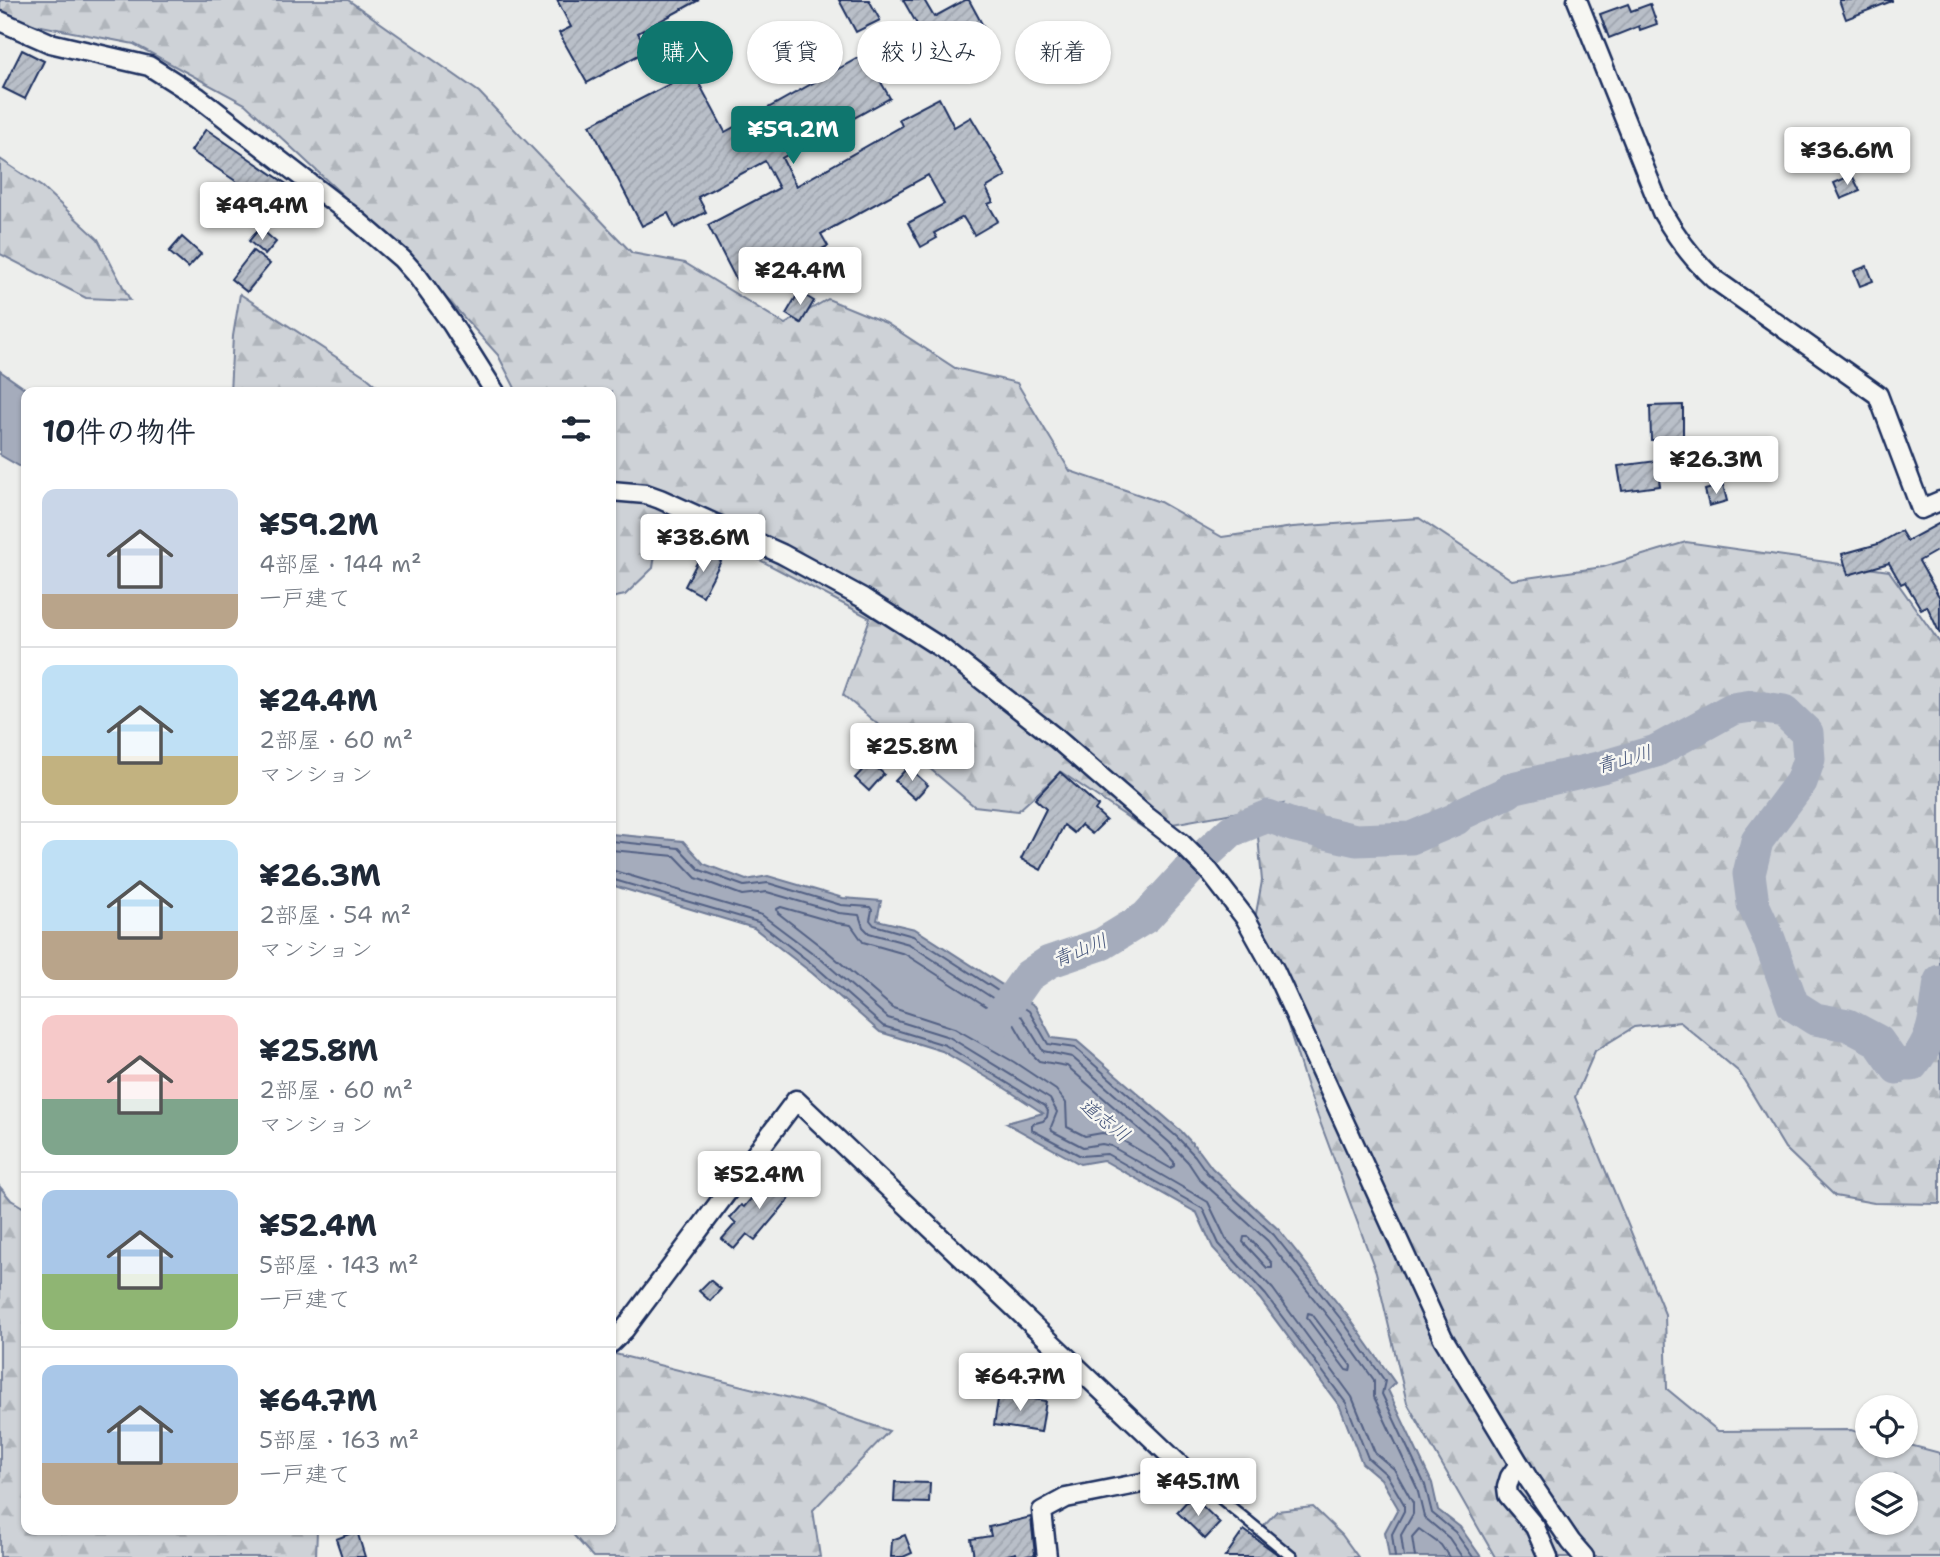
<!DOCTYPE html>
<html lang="ja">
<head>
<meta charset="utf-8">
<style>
  :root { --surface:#fff; --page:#f6f6f7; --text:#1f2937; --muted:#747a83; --line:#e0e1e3; --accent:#0f766e }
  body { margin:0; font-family:"Shantell Sans","Klee One",sans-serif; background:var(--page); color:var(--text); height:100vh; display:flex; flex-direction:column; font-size:26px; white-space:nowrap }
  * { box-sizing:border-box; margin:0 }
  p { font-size:23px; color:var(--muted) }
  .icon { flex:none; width:38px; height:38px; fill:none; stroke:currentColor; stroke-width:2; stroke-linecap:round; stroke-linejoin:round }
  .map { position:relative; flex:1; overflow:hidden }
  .sheet { position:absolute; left:21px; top:387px; width:595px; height:1148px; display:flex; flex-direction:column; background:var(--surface); border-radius:14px; box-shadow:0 2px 5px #0004 }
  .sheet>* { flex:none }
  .hud { position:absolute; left:637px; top:21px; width:665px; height:63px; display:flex; gap:14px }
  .fabs { position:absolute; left:1855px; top:1395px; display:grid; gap:14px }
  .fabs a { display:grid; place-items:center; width:63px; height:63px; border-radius:50%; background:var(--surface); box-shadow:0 2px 5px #0004; font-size:35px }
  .price { position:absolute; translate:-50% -60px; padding:0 16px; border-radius:7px; background:#fff; color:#222; font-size:23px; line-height:46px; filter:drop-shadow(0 2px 4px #0008) }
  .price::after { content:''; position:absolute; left:50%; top:42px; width:21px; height:16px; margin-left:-10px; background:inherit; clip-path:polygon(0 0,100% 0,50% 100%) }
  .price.selected { background:var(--accent); color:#fff }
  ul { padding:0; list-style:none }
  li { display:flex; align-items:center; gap:21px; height:175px; padding:0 21px }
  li+li { border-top:2px solid var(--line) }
  li span { display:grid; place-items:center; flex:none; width:196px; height:140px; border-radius:14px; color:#555 }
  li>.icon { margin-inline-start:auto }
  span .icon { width:84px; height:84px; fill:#fffc; stroke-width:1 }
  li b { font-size:30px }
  h2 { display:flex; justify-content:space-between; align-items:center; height:84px; padding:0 21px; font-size:30px }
  .chip { padding:0 24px; border-radius:32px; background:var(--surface); box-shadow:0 2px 5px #0004; font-size:24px; line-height:63px }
  .chip.selected { background:var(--accent); color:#fff }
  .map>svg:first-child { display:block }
  .forest { fill:url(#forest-firs); stroke:#74809a; stroke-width:2; fill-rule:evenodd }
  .water { fill:#a5acbc; stroke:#6e7a96; stroke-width:2 }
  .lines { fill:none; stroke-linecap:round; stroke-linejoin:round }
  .shore { stroke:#526184; stroke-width:2 }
  .river { stroke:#a5acbc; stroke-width:33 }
  .building { fill:url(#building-hatch); stroke:#1b2f5e; stroke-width:2 }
  .lane-casing { stroke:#1b2f5e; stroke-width:14 }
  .street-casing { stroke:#1b2f5e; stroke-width:23 }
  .lane { stroke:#f6f6f2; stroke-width:9 }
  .street { stroke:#f6f6f2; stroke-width:18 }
  .labels { text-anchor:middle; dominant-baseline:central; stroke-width:5; stroke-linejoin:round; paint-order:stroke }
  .water-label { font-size:19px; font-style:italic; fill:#44547a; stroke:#f6f6f2 }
</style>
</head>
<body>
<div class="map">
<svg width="1940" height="1557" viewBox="0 0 1940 1557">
  <defs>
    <pattern id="forest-firs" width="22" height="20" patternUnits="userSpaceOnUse" patternTransform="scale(1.75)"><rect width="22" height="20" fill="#ced2d7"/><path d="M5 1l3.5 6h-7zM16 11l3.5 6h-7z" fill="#b0b5bb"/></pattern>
    <pattern id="building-hatch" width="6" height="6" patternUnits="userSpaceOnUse" patternTransform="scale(1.75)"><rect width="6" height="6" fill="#b9bfc8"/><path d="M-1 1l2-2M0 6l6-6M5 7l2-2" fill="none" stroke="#9ea4ae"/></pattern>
  </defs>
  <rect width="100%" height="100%" fill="#edeeec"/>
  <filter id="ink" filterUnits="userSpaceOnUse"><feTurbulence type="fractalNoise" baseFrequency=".0143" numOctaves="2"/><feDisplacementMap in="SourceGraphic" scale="14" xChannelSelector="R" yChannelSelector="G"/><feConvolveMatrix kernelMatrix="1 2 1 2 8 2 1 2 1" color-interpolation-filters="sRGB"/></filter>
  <g filter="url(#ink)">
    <g class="forest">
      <path d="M0,0H348L479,92L632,253L685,263L785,324L828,299L886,323L955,368L1017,383L1070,471L1160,502L1222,537L1293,527L1419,518L1512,580L1603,567L1686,542L1889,571L1940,643V1204L1874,1203L1835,1196L1785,1148L1739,1072L1680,1022L1634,1027L1595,1051L1575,1097L1665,1314L1667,1389L1718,1431L1851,1430L1867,1435V1446L1906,1444L1940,1453V1557H1495L1407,1403L1376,1272L1307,1087L1255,919L1262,881L1258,836L1283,804L1145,829L1061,772L1018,811L974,806L843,695L870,618L707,532L660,522L653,568L625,595L611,598V392H517L498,355L411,259L245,104L134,44L0,18ZM1867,1484H1906V1522H1867Z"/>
      <path d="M0,159L42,187L98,239L130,300L86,298L0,254Z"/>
      <path d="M240,294L365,376L384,392H230L233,336Z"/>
      <path d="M0,1187L11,1200L26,1209V1530H317L316,1557H0Z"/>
      <path d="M611,1353L802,1401L889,1431L813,1510L820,1557H593L569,1530H611Z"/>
      <path d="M1313,1507L1342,1535L1358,1557H1259L1251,1539L1277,1511Z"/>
    </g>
    <g class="water">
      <path d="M0,371L30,392H26V470L0,455Z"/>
      <path d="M611,834L683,841L704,864L746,880L768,876L843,898L881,901L877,920L915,929L1035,1006L1052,1038L1077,1041L1181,1131L1200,1152L1212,1168L1279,1230L1350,1319L1395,1383L1388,1390L1432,1483L1438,1510L1460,1527L1481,1557H1389L1385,1532L1398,1508L1381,1479L1362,1463L1340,1407L1260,1299L1213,1248L1197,1213L1103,1160L1080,1164L1006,1123L1043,1113L1000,1085L942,1051L880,1032L812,973L754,928L611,885Z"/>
    </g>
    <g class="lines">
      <g class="shore">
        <path d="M611,841L679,848L700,870L744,886L768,883L841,905L870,907L872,910L870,920L874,925L913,936L1029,1011L1048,1044L1075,1048L1177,1137L1195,1156L1207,1173L1274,1235L1344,1323L1385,1381L1382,1394L1425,1485L1432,1513L1455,1532L1473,1557"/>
        <path d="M611,850L675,856L696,878L742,895L767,892L839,913L859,915L863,927L869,933L909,944L1022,1017L1043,1051L1072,1057L1170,1143L1188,1162L1200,1180L1268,1241L1337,1328L1374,1380V1397L1417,1488L1424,1517L1449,1538L1462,1557"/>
        <path d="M611,870L762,915L822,960L888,1018L949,1037L1050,1099L1057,1112L1051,1127L1052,1131L1083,1147L1102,1144L1111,1146L1208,1202L1226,1239L1273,1289L1352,1397L1375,1453L1394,1469L1413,1503V1514L1401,1535L1404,1557"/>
        <path d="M611,879L758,922L816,967L883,1026L945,1045L1045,1106L1048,1111L1047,1117L1043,1121L1032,1124V1130L1081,1156L1107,1154L1203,1209L1219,1244L1266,1295L1346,1403L1368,1458L1387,1475L1404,1504V1511L1392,1534L1395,1557"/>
        <path d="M781,907L837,923L851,925L863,942L905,954L1014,1024L1031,1053L1039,1061L1067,1066L1163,1150L1174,1162V1166L1170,1168L1113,1135L1102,1133L1085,1136L1067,1127L1066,1103L1056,1090L1014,1062L954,1028L893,1008L828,952L778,913L777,909Z"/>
        <path d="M1244,1237H1248L1272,1263V1268H1267L1243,1242Z"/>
        <path d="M1308,1313L1312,1314L1351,1366L1350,1371L1346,1370L1307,1318Z"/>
        <path d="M1415,1557L1412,1537L1419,1529L1441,1545L1449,1557"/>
      </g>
      <path class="river" d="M990,1030L1028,976L1049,962L1102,944L1146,917L1190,869L1231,831L1268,816L1295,826L1356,840L1411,838L1456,819L1461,814L1508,792L1512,788L1602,767L1656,751L1732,709L1752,706L1784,711L1807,733L1809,759L1801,782L1757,841L1749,874L1753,904L1769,939L1793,1005L1815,1019L1848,1025L1878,1041L1897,1068L1900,1065H1912C1936,1036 1935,1017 1940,981"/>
    </g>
    <g class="building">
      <path d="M557,0H699L638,33L648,50L587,83L559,33L571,27Z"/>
      <path d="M839,0H869L880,20L856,32Z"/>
      <path d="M903,0H924L934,17L965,0H969L994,46L938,76L912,29L918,26Z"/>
      <path d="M1839,0H1892V1L1846,19Z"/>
      <path d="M1628,4L1631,11L1650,4L1657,24L1640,30L1639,26L1609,38L1600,14Z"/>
      <path d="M22,50L44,61L25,99L3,88Z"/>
      <path d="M865,54L890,98L782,158L796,186L902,126L899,119L939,98L954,127L971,117L1006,176L986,188L993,202L988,204L998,221L974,235L963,217L934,233L937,238L921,247L908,223L944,204L928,175L821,234L828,246L742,291L708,225L779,188L765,161L698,197L706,212L675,228L668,213L642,226L590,125L693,72L725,132Z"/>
      <path d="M206,129L307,198L292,219L191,151Z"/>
      <path d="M1852,175L1860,191L1841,199L1834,183Z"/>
      <path d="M260,228L276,242L265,255L249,241Z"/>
      <path d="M182,237L201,254L188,268L169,252Z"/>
      <path d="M253,251L270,264L247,292L231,279Z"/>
      <path d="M1867,266L1873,281L1860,286L1854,271Z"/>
      <path d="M799,292L814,301L801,323L786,314Z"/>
      <path d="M1683,405V440H1651L1650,406Z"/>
      <path d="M1656,461L1660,486L1622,491L1618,466Z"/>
      <path d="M1723,485L1727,501L1709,506L1705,490Z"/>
      <path d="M1940,523V549L1919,561L1940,598V634L1927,606L1921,609L1905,582L1901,584L1889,563L1848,575L1842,554L1878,544L1901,531L1907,541Z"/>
      <path d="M703,551L721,561L703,596L685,586Z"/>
      <path d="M870,762L884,774L869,791L855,778Z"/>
      <path d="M908,767L928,785L915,799L895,781Z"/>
      <path d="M1060,772L1098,806L1095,810L1106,820L1092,834L1081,825L1074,833L1064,825L1041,870L1021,859L1046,809L1035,799Z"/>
      <path d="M773,1173L795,1192L755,1240L747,1234L734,1249L722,1239L736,1223L730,1218L741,1205L744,1207Z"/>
      <path d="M710,1280L721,1289L710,1301L699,1291Z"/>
      <path d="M999,1394L1046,1401L1041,1432L994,1425Z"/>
      <path d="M895,1482L930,1483L929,1503L894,1502Z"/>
      <path d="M1192,1496L1220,1523L1205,1539L1177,1512Z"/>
      <path d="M1031,1517L1035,1555L1017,1557L1016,1553L1000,1557H974L971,1539L991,1536L989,1527Z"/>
      <path d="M1244,1530L1280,1556L1281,1557H1225Z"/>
      <path d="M357,1531L365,1557H342L336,1539Z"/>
      <path d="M905,1535L912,1553L903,1557H891L892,1540Z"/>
    </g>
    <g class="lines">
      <defs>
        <path id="lane" d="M1181,1466L1292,1557"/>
        <g id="street">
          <path d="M1577,0L1662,212C1677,238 1692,259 1714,279L1878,395L1921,509L1940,501"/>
          <path d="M0,21L50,43L149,66L198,97L352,216L402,259L418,277L452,324L495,392"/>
          <path d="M611,491L646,494L660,499L782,554L863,598L943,649L1057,739L1146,816L1181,843L1209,871L1246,919L1275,971L1443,1338L1529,1480L1571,1542L1584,1557"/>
          <path d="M611,1343L624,1330L796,1100L1181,1466L1172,1477L1066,1498L1042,1511L1047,1557"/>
          <path d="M1519,1464L1510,1477L1507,1487L1508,1495L1535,1527L1548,1557"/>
        </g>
      </defs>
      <use href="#lane" class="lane-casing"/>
      <use href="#street" class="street-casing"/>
      <use href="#lane" class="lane"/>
      <use href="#street" class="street"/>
    </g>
  </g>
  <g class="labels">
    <g class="water-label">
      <text transform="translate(1624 759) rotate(-15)">青山川</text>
      <text transform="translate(1080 950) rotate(-22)">青山川</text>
      <text transform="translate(1105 1120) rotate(38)">道志川</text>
    </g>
  </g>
</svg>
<div class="fabs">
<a><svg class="icon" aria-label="locate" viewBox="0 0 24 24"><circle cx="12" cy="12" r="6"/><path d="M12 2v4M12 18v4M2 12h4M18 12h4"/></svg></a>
<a><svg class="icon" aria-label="layers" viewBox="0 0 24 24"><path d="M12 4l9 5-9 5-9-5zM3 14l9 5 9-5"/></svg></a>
</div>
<b class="price selected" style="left:793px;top:166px">¥59.2M</b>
<b class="price" style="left:1847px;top:187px">¥36.6M</b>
<b class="price" style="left:262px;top:242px">¥49.4M</b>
<b class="price" style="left:800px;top:307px">¥24.4M</b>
<b class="price" style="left:1716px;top:496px">¥26.3M</b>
<b class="price" style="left:703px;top:574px">¥38.6M</b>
<b class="price" style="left:912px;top:783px">¥25.8M</b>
<b class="price" style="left:759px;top:1211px">¥52.4M</b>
<b class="price" style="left:1020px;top:1413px">¥64.7M</b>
<b class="price" style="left:1198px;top:1518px">¥45.1M</b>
<div class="hud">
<a class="chip selected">購入</a>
<a class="chip">賃貸</a>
<a class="chip">絞り込み</a>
<a class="chip">新着</a>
</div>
<section class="sheet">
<h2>10件の物件<svg class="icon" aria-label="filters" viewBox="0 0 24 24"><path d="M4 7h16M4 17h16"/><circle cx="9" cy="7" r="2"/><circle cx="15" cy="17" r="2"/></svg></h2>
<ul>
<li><span style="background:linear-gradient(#c9d6e8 75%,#b9a48a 0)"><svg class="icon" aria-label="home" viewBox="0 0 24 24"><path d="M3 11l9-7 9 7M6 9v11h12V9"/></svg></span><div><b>¥59.2M</b><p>4部屋 · 144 m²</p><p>一戸建て</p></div></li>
<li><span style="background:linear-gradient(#bfe0f5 65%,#c2b280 0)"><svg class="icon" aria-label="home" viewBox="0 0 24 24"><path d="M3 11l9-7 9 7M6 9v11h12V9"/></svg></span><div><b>¥24.4M</b><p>2部屋 · 60 m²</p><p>マンション</p></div></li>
<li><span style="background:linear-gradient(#bfe0f5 65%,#b9a48a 0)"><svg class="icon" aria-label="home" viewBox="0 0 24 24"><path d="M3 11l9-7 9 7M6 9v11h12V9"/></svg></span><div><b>¥26.3M</b><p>2部屋 · 54 m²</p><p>マンション</p></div></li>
<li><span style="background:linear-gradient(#f6c9c9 60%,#7fa58c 0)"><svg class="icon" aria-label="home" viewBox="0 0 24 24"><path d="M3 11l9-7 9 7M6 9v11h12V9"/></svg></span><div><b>¥25.8M</b><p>2部屋 · 60 m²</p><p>マンション</p></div></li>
<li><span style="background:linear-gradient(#a9c7e8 60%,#8fb573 0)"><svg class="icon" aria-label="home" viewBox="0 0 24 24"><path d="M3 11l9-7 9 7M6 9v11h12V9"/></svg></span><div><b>¥52.4M</b><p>5部屋 · 143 m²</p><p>一戸建て</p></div></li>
<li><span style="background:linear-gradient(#a9c7e8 70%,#b9a48a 0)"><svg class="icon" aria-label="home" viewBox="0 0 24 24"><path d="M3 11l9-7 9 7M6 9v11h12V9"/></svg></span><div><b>¥64.7M</b><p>5部屋 · 163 m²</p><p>一戸建て</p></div></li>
</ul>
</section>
</div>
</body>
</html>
